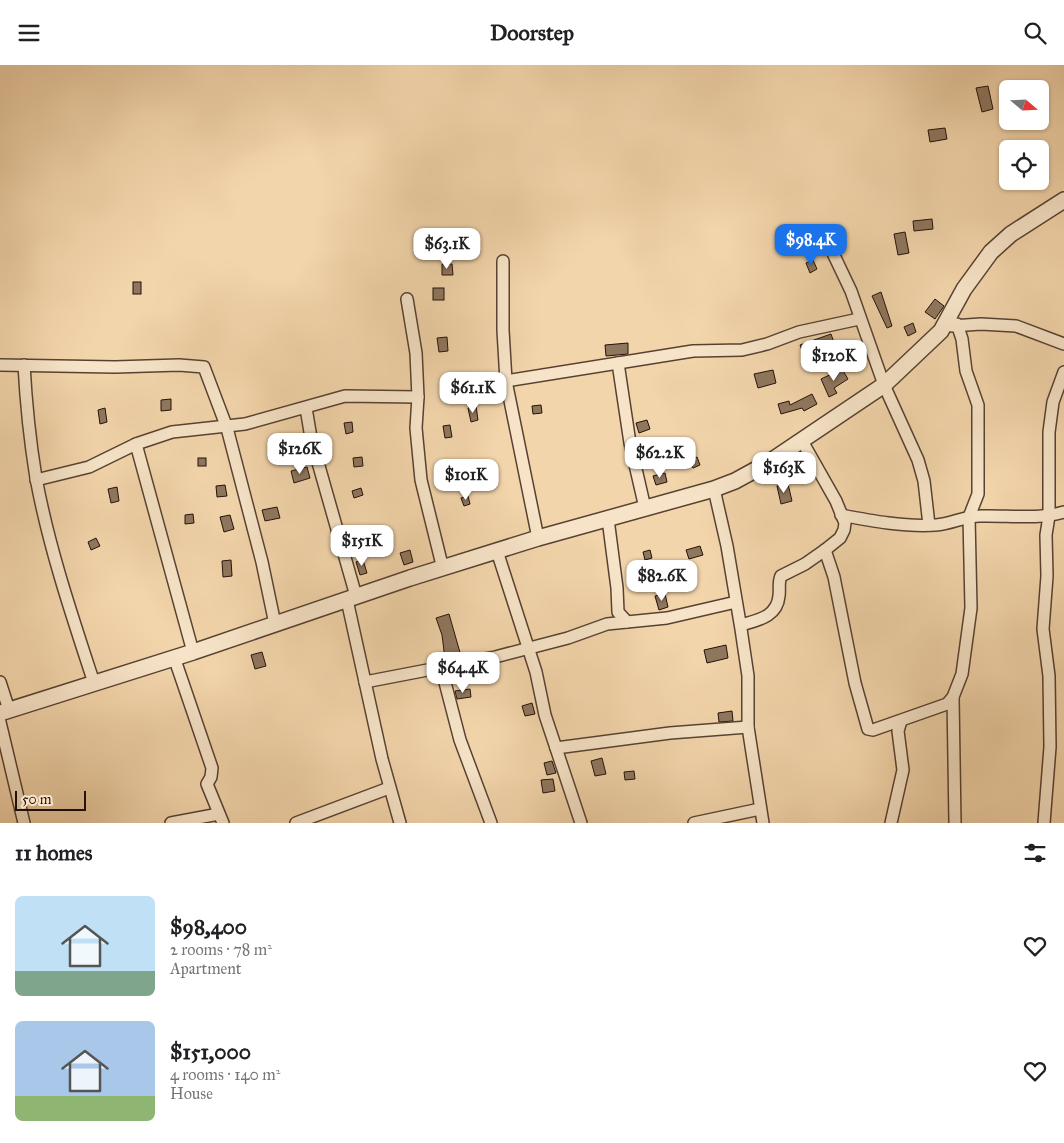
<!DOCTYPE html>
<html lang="en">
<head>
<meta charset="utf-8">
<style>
  :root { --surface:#fff; --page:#f6f6f6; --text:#202124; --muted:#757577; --accent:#1a73e8 }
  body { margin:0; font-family:"IM FELL Great Primer",serif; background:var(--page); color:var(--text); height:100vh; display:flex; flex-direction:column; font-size:19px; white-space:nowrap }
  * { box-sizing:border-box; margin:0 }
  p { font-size:16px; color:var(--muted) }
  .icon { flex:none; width:28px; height:28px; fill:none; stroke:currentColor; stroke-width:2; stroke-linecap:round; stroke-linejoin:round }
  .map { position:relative; height:758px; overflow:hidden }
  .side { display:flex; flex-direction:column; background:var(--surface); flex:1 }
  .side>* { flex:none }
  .needle { width:32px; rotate:109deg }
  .fabs { position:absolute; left:999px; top:15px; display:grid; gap:10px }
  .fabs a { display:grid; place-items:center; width:50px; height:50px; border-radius:8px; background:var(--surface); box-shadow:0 1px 4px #0004; font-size:25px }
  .scale { position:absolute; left:15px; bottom:12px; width:71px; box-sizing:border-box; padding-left:5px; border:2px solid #23110a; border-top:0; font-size:14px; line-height:18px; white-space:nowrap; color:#23110a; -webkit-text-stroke:4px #f7e4c8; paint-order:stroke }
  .price { position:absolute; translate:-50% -42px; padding:0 11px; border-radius:10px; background:#fff; color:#222; font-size:16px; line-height:32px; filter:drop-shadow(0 1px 2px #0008) }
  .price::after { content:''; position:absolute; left:50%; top:30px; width:15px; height:11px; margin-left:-8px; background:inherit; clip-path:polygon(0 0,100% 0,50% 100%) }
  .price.active { background:var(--accent); color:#fff }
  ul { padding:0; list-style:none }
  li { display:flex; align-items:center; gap:15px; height:125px; padding:0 15px }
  li span { display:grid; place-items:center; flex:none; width:140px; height:100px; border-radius:8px; color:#555 }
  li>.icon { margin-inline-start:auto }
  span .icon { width:60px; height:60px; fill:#fffc; stroke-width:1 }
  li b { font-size:21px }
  h2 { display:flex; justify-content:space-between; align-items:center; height:60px; padding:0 15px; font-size:21px }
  header { display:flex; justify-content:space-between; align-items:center; height:65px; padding:0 15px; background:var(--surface); font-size:22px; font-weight:700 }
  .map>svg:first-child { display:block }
  .building { fill:#8f775e; stroke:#23110a }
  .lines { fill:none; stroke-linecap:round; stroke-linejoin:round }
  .minor-casing { stroke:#574232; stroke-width:14 }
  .tertiary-casing { stroke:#574232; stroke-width:18 }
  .minor { stroke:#f7e4c8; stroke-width:11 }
  .tertiary { stroke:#f7e4c8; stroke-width:15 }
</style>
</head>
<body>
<header><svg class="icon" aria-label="menu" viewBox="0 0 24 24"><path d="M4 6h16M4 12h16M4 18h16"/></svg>Doorstep<svg class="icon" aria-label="search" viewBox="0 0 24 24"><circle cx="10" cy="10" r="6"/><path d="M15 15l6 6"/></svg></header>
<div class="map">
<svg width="1064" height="758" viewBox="0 0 1064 758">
  <rect width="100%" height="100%" fill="#f3d5ab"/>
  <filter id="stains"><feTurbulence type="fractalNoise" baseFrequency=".004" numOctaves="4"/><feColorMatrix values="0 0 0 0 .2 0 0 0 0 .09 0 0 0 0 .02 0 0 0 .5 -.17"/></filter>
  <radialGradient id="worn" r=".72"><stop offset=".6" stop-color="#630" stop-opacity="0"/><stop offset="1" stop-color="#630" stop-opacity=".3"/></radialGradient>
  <g class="building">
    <path d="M988,21L993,44L982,47L976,23Z"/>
    <path d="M945,63L947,74L930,77L928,65Z"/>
    <path d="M932,154L933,164L914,166L913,156Z"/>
    <path d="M905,167L909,188L898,190L894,169Z"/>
    <path d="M813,195L817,204L810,208L806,198Z"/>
    <path d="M442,199H452L453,210H442Z"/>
    <rect x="133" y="217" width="8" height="12"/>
    <rect x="433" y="223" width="11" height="12"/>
    <path d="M881,227L892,261L887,263L872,231Z"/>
    <path d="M935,234L944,241L935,254L925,247Z"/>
    <path d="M913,258L916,267L908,271L904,262Z"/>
    <path d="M831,269L836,283L819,289L820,293L807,298L800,280Z"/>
    <path d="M447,272L448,286L439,287L437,273Z"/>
    <path d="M628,278V289L606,291L605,280Z"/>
    <path d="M842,304L848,314L834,323L837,328L829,332L821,314Z"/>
    <path d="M773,305L776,318L758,323L754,309Z"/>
    <path d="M812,329L817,339L804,346L802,343L781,349L778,339L789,336L790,340Z"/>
    <path d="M171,334V345L161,346V335Z"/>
    <path d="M541,340L542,348L533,349L532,341Z"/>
    <path d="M476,341L478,355L471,357L468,343Z"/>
    <path d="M105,343L107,357L100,359L98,345Z"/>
    <path d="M647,355L650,364L639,368L636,358Z"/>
    <path d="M352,357L353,367L346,369L344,358Z"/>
    <path d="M450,360L452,372L445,373L443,361Z"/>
    <path d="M362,392L363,401L354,402L353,393Z"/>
    <path d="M697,392L700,400L693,403L689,395Z"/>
    <rect x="198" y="393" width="8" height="8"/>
    <path d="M307,402L310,413L294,418L291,406Z"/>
    <path d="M665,408L667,417L656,420L653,411Z"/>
    <path d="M788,419L792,436L781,439L777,421Z"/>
    <path d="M225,420L227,431L217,432L216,421Z"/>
    <path d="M117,422L119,436L111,438L108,424Z"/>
    <path d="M361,423L363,430L354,433L352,426Z"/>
    <path d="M468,431L470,439L464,441L461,433Z"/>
    <path d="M277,442L280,453L265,456L262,445Z"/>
    <path d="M193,449L194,458L185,459V450Z"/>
    <path d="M230,450L234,464L224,467L220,452Z"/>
    <path d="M96,473L100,481L91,485L88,477Z"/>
    <path d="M700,481L703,490L689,494L686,485Z"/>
    <path d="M410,485L413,497L404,500L400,488Z"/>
    <path d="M650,485L652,493L645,495L643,487Z"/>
    <path d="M231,495L232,511L223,512L222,496Z"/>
    <path d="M363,495L367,508L360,510L356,497Z"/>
    <path d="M665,529L668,542L659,545L655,531Z"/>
    <path d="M449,549L461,591L445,594L442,570L436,553Z"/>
    <path d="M726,580L728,593L707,598L704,585Z"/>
    <path d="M262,587L266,601L255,604L251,590Z"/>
    <path d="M470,624L471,632L457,634L455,626Z"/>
    <path d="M532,638L535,649L525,651L522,641Z"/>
    <path d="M732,646L733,656L719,657L718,648Z"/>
    <path d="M602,693L606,709L595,711L591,696Z"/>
    <path d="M552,696L556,708L547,710L544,698Z"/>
    <path d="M634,706L635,714L625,715L624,707Z"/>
    <path d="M553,714L555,726L543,728L541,715Z"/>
  </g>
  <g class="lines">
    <defs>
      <g id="minor">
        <path d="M831,184L851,226L884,320L918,395L924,416L929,460"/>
        <path d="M503,196V265L506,316L538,473"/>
        <path d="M407,234L416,288L418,332L416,363L421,415L443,504"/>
        <path d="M952,261L981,259L1016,261L1064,279"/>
        <path d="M618,298L630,378L645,443"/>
        <path d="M0,300L115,302L179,300L204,302L227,363L262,497L275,559"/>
        <path d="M24,300C26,338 30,376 36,413C49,483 72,551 94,618"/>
        <path d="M506,316L693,286L742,285L767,279L799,267L859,254"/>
        <path d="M306,343L311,373L356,531"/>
        <path d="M136,379L193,587"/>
        <path d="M36,415L89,402L136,379L172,367L245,359L345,331L418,332"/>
        <path d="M714,424L727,481L741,564L748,611V662L763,758"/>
        <path d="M841,450C872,456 904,462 936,460C951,459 965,451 980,451C1008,450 1037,455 1064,447"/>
        <path d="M608,454L617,523L618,547L627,557"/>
        <path d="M825,485L834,512L855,618L868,664L873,665L947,639L953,632L962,609L971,543L969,452L978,429V340L966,306L962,274L957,259"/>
        <path d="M497,486L536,607L545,650L581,758"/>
        <path d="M347,535L382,694L400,758"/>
        <path d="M741,560C758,555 777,552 779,531C780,524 778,517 781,511L805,499L825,485L840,473L844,465L845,458L836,436L802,376"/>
        <path d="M174,592L212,703L211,712L207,719L223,758"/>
        <path d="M441,602L460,675L491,758"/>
        <path d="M0,617L9,645"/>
        <path d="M365,617L495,592L568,573L607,559L667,553L736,537"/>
        <path d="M953,632L955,758"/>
        <path d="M0,657L24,758"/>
        <path d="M556,683L670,668L748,662"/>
        <path d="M171,758L219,749"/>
        <path d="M296,758L389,723"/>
        <path d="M694,758L760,744"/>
        <path d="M891,758L903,705L898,666L901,656"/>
        <path d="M1044,758L1050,682L1049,611L1043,564L1047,511L1046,470L1049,451V367L1053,337L1064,307"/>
      </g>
      <path id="tertiary" d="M0,648L193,587L410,513L538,473L714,424L735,416L768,398L884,320L941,266L964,224L991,187L1011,169L1064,135"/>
    </defs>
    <use href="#minor" class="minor-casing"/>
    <use href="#tertiary" class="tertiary-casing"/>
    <use href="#minor" class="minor"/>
    <use href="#tertiary" class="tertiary"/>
  </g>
  <rect width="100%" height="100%" filter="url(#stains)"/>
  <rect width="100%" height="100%" fill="url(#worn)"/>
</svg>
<div class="fabs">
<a><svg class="needle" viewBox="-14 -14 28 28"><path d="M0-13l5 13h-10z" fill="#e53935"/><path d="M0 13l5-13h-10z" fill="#757577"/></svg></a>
<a><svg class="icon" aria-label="locate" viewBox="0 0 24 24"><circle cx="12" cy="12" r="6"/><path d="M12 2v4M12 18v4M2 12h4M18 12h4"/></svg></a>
</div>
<div class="scale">50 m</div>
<b class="price active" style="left:811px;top:201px">$98.4K</b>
<b class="price" style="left:447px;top:205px">$63.1K</b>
<b class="price" style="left:834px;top:317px">$120K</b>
<b class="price" style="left:473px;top:349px">$61.1K</b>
<b class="price" style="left:300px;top:410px">$126K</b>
<b class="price" style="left:660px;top:414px">$62.2K</b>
<b class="price" style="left:784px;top:429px">$163K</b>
<b class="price" style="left:466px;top:436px">$101K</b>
<b class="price" style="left:362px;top:502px">$151K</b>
<b class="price" style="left:662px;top:537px">$82.6K</b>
<b class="price" style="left:463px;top:629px">$64.4K</b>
</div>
<section class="side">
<h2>11 homes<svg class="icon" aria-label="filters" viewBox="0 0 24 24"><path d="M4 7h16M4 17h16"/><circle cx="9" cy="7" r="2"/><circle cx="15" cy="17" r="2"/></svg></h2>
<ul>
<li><span style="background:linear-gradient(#bfe0f5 75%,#7fa58c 0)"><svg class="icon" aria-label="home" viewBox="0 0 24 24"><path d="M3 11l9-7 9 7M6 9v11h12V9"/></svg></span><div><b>$98,400</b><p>2 rooms · 78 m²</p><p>Apartment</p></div><svg class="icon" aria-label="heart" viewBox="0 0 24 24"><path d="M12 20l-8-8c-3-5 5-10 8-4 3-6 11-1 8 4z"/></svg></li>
<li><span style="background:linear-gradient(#a9c7e8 75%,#8fb573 0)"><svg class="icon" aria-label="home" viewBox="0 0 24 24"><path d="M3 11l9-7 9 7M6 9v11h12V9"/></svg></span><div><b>$151,000</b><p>4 rooms · 140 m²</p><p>House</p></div><svg class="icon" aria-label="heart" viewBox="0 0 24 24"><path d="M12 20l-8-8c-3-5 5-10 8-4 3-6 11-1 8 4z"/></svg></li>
</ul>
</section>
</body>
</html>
